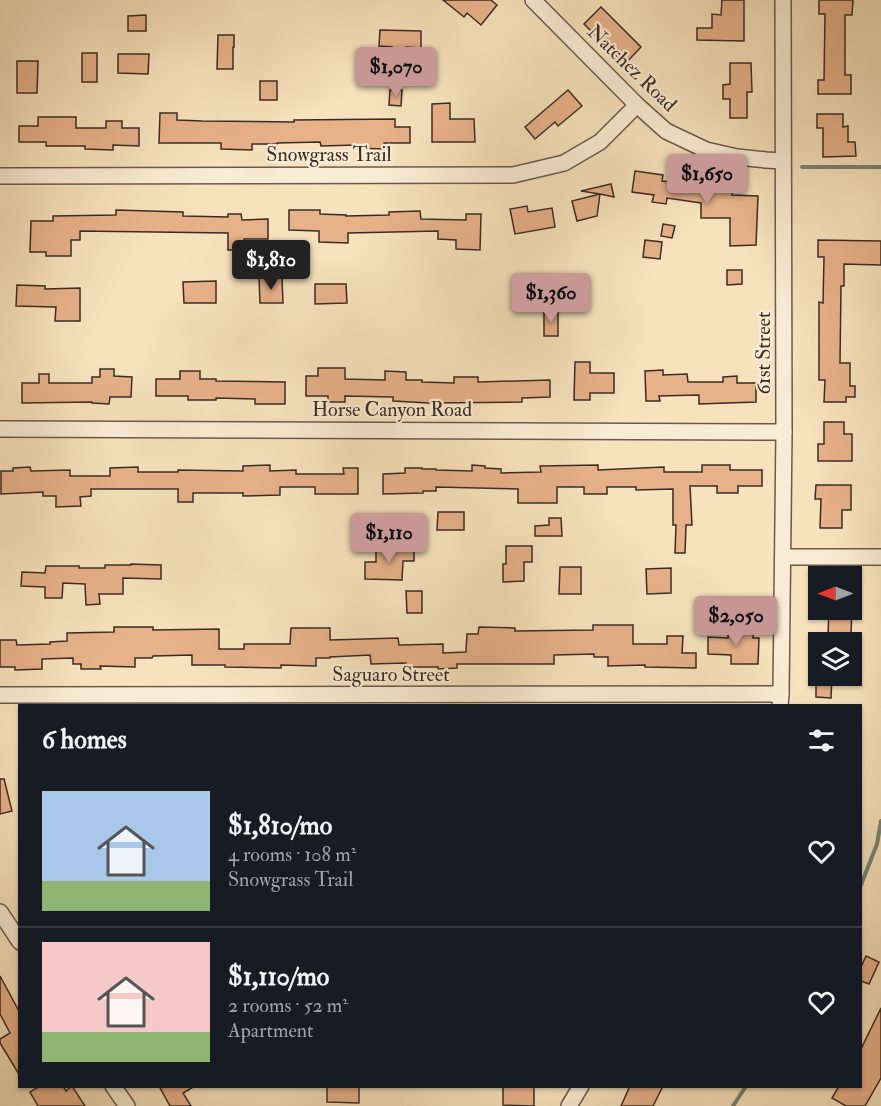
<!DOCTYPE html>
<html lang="en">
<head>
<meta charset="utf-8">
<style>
  :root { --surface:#171b24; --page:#20242c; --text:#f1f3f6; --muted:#9ea1a6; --line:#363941; --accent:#c59692 }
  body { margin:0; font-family:"IM FELL Double Pica",serif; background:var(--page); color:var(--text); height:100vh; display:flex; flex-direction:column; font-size:22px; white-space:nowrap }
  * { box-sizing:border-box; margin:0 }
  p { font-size:20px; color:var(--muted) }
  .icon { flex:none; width:33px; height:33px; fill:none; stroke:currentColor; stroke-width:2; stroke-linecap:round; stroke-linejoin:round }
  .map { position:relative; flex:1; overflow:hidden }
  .drawer { position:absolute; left:18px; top:704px; width:844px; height:384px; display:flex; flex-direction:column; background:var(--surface); border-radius:0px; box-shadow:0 2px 4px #0004 }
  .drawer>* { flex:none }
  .needle { width:39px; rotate:270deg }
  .buttons { position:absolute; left:808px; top:566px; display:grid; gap:12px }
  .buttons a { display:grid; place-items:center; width:54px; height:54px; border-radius:0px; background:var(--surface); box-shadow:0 2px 4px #0004; font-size:30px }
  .price { position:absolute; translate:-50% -51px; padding:0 14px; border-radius:6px; background:var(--accent); color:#111; font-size:20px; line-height:39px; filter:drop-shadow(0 2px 3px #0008) }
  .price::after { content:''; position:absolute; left:50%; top:36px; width:18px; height:14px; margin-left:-9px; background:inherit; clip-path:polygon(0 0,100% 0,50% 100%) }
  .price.on { background:#222; color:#fff }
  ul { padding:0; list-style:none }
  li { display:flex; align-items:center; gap:18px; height:150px; padding:0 24px }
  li+li { border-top:2px solid var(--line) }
  li span { display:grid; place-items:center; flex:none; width:168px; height:120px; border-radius:0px; color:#555 }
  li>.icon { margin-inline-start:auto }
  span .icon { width:72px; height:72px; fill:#fffc; stroke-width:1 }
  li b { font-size:26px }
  h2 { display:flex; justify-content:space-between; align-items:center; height:72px; padding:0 24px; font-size:26px }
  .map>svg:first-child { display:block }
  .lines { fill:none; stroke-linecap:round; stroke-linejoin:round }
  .stream { stroke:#768476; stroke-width:4 }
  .building { fill:#e7b18a; stroke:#3b2c23; stroke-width:1.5 }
  .minor-casing { stroke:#6a5a4a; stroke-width:18 }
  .minor { stroke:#faecd4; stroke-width:15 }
  .labels { text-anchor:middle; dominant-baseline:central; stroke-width:4.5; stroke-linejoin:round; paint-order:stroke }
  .street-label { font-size:20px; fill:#3b2c23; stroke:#faecd4 }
</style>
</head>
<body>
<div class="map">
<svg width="881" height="1106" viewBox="0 0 881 1106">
  <rect width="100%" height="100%" fill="#f7e2bd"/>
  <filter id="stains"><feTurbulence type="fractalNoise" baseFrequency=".00333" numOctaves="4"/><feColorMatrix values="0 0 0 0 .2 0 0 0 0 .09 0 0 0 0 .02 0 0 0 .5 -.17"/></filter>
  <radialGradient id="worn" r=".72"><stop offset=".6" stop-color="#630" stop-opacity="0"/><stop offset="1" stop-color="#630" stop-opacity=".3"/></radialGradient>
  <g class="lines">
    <g class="stream">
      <path d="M802,167H881"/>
      <path d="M861,885L877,844L881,821"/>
      <path d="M733,1106L746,1086"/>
    </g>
  </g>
  <g class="building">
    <path d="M443,0H491L497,5L481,25L467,13L464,17Z"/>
    <path d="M722,0H744V41L697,40V28H712V14L721,15Z"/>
    <path d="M819,0H853L852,15H845V75H851V94H818V80H824L825,14H819Z"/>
    <path d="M601,7L641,47L625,64L584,24Z"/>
    <path d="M146,15V31H128V16Z"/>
    <path d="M380,30L421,31V48L406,47L407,68H392V47L379,46Z"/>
    <path d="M218,35H234V47H233V69H217Z"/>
    <rect x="82" y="53" width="15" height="29"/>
    <path d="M118,54H149L148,74L118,73Z"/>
    <path d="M17,61H38L37,93H17Z"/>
    <path d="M730,63H751L752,92H747V118H730V99H723V85L730,84Z"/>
    <rect x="260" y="81" width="17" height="19"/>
    <path d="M390,90H402L401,106L389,105Z"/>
    <path d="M568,90L582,106L558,126L555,122L535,139L525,127Z"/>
    <path d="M450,103V119H474L475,142H432V104Z"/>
    <path d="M160,113H177V120L202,121L294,122V120L395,119V127H410V143H384V149L356,148V145L321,146L320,142L277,143V144H252V150L221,149V143H159Z"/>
    <path d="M817,114H843V127L848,126V142H855L856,156L823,157V128H817Z"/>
    <path d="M38,117H76V128H106V121H122V128H139V146L113,145V150L85,149V146H46V142H19V126H38Z"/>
    <path d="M635,171L663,175L662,181L688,184L687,191H732V195L758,196L756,245L730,246V218H701V203L667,198L666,204L652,202L654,195L632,192Z"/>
    <path d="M611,184L614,197L600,194L597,216L577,221L572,201L600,194L581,191Z"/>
    <path d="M527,206L528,212L552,208L555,227L515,234L510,209Z"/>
    <path d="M116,210L183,212V216L228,217V214H241L242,220L268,219V239H244V250H228V233L80,231V240H71V256H46V252H30L31,221H53V216L116,215Z"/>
    <path d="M289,210H320V214L346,215V216L389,215V212L420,211L421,219L466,220V214H481L480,250L456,249V240L438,239V231L348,233V243L319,242V231L289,230Z"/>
    <path d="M663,224L675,226L672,238L661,236Z"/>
    <path d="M645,240L662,242L660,259L643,257Z"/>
    <path d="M818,240L881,241V265L844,264V286H841L840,363H850V386H855V397H846V402H824L825,380H819V302L823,303L824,257H818Z"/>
    <path d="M727,270H742V284L727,285Z"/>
    <path d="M259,278H282L283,303H260Z"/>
    <path d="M216,281V303H184L183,282Z"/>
    <path d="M315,284H346L347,303L315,304Z"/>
    <path d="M17,285L45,286V289L80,288V321H55L56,307L16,306Z"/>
    <rect x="544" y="311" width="14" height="25"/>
    <path d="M575,362H590V373H614V393H590V400H574Z"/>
    <path d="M318,368H345V379L385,380V371L406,372V380H422V382L454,383V377H478V382L550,380V397L522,398V402L429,403L393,401V397L345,396V402H328V396H306V376H318Z"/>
    <path d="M100,369H114V376L132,377L131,397H110L109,404L92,403V402L22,403V383H39V374H49V383H92V377H100Z"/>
    <path d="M663,370V375L687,374L688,382H723V377L737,376V383H756V402L699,404V395L659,396L660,401H646L645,371Z"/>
    <path d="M180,371H200V379H216V381L285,382V404H255V399L216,398V400H188V396H156V379H180Z"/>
    <path d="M824,422H844V434H852V461H818V444H824Z"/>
    <path d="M270,465V471L296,470V474H344L343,468H358V494H315V487H280V495L243,496V493H193V502H178V489H91V496L80,497L81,506L56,507V496H43V492L1,494V471H13V468L30,467L31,471L70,470V476H110V468L138,467V472H178V470L243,471V466Z"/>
    <path d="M472,465L485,466V468L501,469V473L541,472L540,466L598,465V470L664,467V472H702V465H730V470H762V486H738V493H717V486H690L692,525H686L685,553H675L676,525H673V489L636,490V487H607V494H584V487H557V503H518V489L436,487V491H423V493L383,494V474L405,473V468H422V469H436V470L472,471Z"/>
    <path d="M816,485H851V510H842V528H820L821,499H815Z"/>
    <path d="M438,512H464V530H437Z"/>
    <path d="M549,518H561L562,536H535V526L549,525Z"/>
    <path d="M506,546H532V562H524V581L503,582V564H506Z"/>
    <path d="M414,548V561H403L402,580L365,579V562H376V549Z"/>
    <path d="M131,564L161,565V579L123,578V594H99L100,604L86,605L85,584L63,583L62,598H45V587L21,586L22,572L45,573L46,566H79V568H105V565H131Z"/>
    <path d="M560,567H581V594H559Z"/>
    <path d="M671,568V593L647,594L646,569Z"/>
    <path d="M406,591H422V613H407Z"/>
    <path d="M829,609H852L851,634H828Z"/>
    <path d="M593,625H633V644H667V636H683L682,653H696V668L645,667V665L608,666V657H594V654L554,655V664H457V668L438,669V667H406V663L371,664L370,655L330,657V658H316V666L281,665V668L225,667V665H192V655L153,656L152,658H135V667L100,666L101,669H81V664H73V658L42,659V669L15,670V667H0V640H16L17,645L50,644V642L67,641V633L114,632V627H153V630L219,629V649H244V644H290L291,628H330V640L398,638L399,645L443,644V653L466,652L467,634H478L479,627L515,628V631L593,630Z"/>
    <path d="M728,630L753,631V638H759L758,664H731V655L708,654V637L728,638Z"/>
    <path d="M816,675H832L831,698L816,697Z"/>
    <path d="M0,779H4L12,811L0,814Z"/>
    <path d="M866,956L879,962L869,984L861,981V967Z"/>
    <path d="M0,976L20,1013V1076L0,1043V1039L10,1033L0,1014Z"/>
    <path d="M881,1008V1078L865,1106H846L832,1098L839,1086H861V1049Z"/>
    <path d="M40,1086H63L66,1091L72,1086L85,1106H38L30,1092Z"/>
    <path d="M159,1086H195L183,1093L191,1106H170Z"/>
    <path d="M327,1086H359V1103L327,1102Z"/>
    <path d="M503,1086H534V1106L503,1105Z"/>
    <path d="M630,1086H663L653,1106H621Z"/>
  </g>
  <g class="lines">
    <defs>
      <g id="minor">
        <path d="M533,0L637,105L666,131L706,150L737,157L766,160L783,161"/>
        <path d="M0,176L513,175L564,163L600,142L637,105"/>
        <path d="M0,429L784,432"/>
        <path d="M783,557H881"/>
        <path d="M0,695L781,694"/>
        <path d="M780,705L781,694L784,432L783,0"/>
        <path d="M0,912L20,942"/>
        <path d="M113,1086L127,1106"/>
        <path d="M569,1106L581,1086"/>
      </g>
    </defs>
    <use href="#minor" class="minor-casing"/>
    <use href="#minor" class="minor"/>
  </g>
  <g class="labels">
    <g class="street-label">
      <text transform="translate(632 68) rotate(44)">Natchez Road</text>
      <text x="329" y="154">Snowgrass Trail</text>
      <text transform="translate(763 353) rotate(-90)">61st Street</text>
      <text x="392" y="409">Horse Canyon Road</text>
      <text x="391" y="674">Saguaro Street</text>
    </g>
  </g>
  <rect width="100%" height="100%" filter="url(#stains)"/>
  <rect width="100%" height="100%" fill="url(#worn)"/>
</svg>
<div class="buttons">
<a><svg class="needle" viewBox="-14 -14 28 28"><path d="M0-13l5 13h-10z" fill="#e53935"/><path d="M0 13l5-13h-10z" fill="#9ea1a6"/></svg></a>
<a><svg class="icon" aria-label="layers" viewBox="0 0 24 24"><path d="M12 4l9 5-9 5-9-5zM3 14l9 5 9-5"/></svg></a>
</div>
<b class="price" style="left:396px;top:98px">$1,070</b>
<b class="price" style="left:707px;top:205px">$1,650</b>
<b class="price on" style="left:271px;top:291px">$1,810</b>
<b class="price" style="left:551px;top:324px">$1,360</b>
<b class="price" style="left:389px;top:564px">$1,110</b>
<b class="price" style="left:736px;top:647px">$2,050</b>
<section class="drawer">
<h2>6 homes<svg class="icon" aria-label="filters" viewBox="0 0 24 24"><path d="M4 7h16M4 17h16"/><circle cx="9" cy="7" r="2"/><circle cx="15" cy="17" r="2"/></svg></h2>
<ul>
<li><span style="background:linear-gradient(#a9c7e8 75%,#8fb573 0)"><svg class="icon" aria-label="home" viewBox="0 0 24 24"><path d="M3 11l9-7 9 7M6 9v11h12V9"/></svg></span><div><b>$1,810/mo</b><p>4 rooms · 108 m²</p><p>Snowgrass Trail</p></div><svg class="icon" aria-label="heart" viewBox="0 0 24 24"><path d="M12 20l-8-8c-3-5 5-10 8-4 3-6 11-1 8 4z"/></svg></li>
<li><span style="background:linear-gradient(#f6c9c9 75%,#8fb573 0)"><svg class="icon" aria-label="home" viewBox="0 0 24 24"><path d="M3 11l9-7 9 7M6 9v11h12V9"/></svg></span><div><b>$1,110/mo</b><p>2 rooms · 52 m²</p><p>Apartment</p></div><svg class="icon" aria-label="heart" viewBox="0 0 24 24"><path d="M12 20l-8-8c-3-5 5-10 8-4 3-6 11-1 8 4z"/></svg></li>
</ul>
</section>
</div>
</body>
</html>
